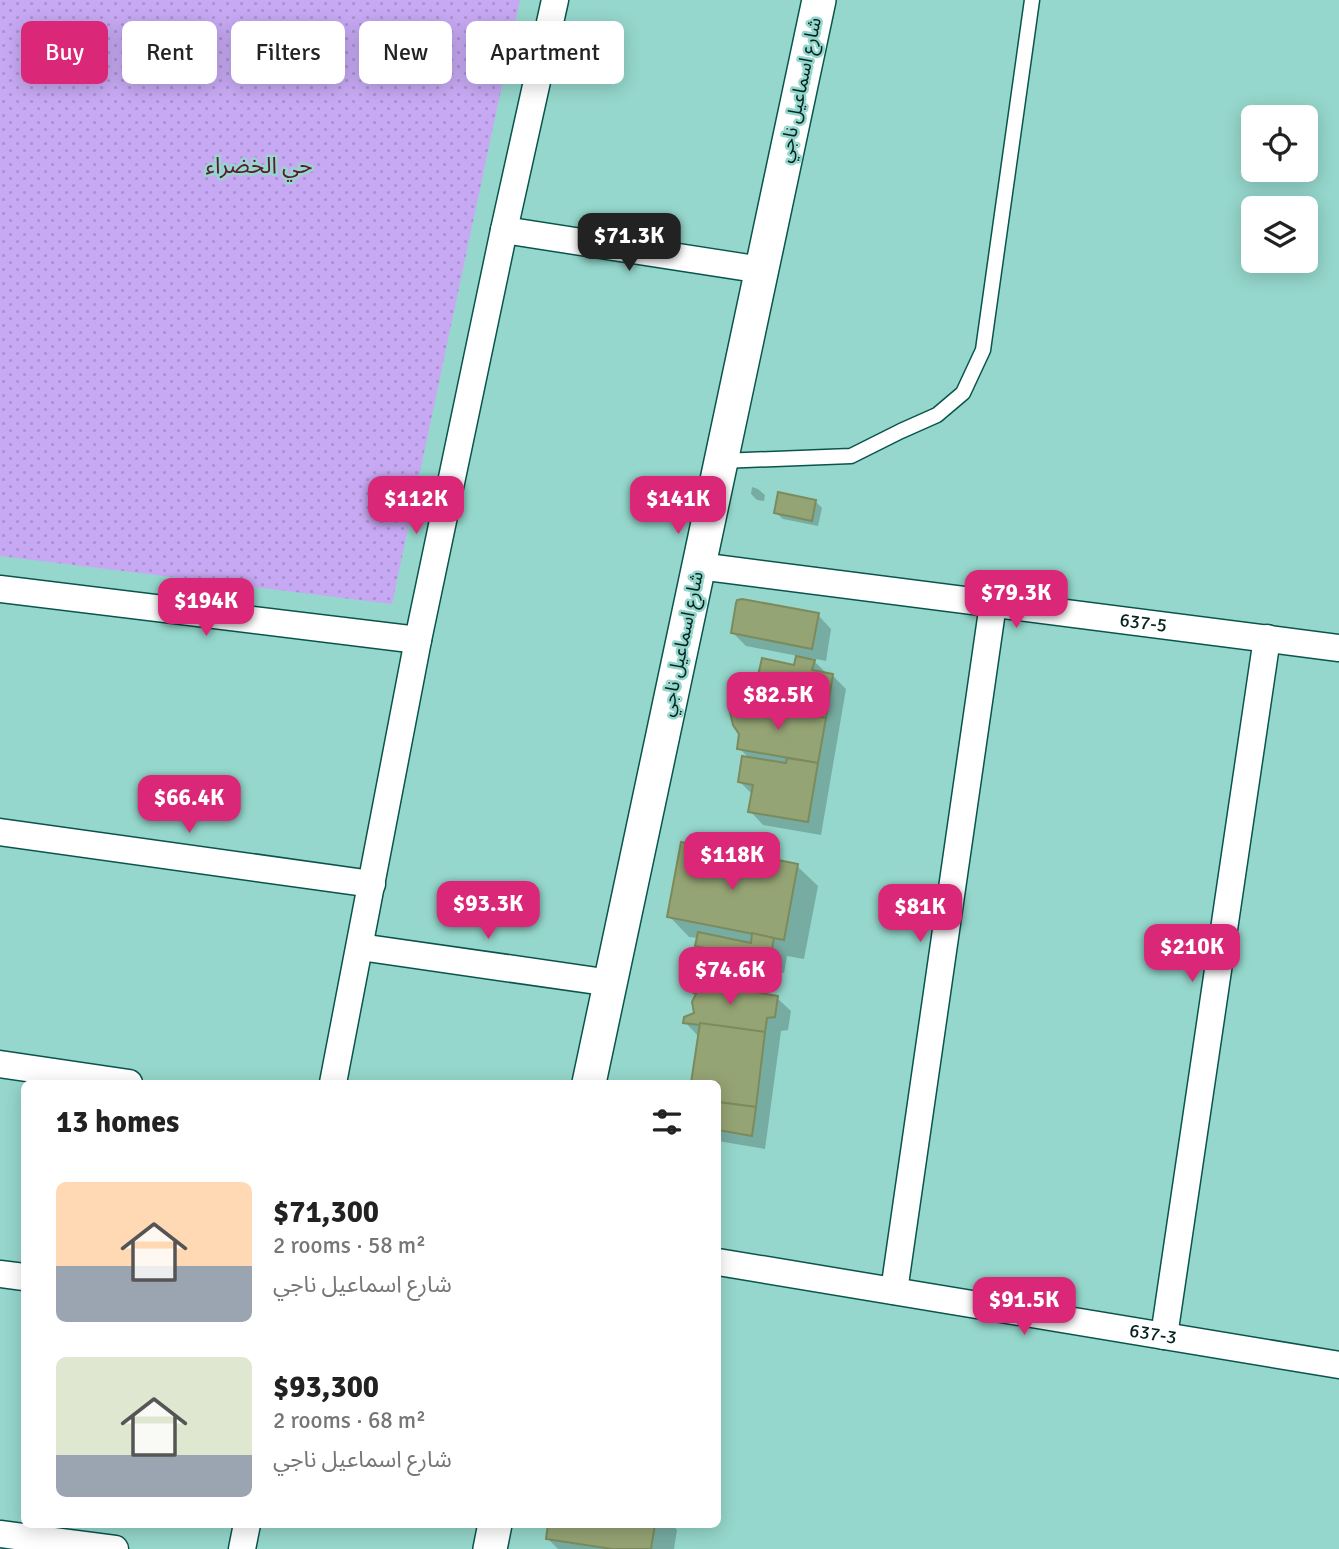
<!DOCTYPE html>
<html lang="en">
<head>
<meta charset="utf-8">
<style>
  :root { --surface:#fff; --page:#f2f2f2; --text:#222; --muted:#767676; --accent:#db2777 }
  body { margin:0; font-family:Signika,"Noto Sans Arabic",sans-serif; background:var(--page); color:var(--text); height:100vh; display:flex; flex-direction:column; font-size:26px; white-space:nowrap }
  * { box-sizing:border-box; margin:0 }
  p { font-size:23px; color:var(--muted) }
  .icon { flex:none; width:38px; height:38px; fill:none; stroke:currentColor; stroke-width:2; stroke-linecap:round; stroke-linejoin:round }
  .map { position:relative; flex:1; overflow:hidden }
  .sheet { position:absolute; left:21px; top:1080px; width:700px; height:448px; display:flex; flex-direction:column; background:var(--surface); border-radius:10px; box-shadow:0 4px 18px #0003 }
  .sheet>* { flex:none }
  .banner { position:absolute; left:21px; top:21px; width:700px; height:63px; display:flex; gap:14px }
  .tools { position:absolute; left:1241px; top:105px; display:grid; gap:14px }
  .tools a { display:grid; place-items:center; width:77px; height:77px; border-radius:10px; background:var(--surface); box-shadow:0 4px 18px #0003; font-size:35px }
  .price { position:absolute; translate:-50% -60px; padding:0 16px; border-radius:14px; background:var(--accent); color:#fff; font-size:23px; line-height:46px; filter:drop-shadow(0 2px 4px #0008) }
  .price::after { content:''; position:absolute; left:50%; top:42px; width:21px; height:16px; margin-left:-10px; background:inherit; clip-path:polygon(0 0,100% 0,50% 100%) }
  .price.on { background:#222; color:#fff }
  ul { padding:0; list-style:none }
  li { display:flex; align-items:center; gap:21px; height:175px; padding:0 35px }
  li span { display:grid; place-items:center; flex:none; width:196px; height:140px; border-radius:10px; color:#555 }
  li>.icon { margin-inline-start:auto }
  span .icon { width:84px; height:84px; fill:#fffc; stroke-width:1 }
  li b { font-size:30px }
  h2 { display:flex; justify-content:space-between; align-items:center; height:84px; padding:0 35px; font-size:30px }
  .pill { padding:0 24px; border-radius:10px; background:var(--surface); box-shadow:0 4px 18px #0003; font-size:24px; line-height:63px }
  .pill.on { background:var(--accent); color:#fff }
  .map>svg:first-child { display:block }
  .grass { fill:url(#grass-dots) }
  .shadow { fill:#0003 }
  .building { fill:#95a474; stroke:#7c8b5c; stroke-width:2 }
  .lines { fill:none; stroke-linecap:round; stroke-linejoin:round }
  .service-casing { stroke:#09544c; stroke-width:17 }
  .minor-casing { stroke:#09544c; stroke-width:29 }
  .tertiary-casing { stroke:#09544c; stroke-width:36 }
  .service { stroke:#fff; stroke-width:14 }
  .minor { stroke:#fff; stroke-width:26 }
  .tertiary { stroke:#fff; stroke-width:33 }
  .labels { text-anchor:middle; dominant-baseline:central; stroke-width:5; stroke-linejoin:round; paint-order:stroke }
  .street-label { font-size:19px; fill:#072420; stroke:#95d7cc }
  .quarter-label { font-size:23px; fill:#5c1931; stroke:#95d7cc }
</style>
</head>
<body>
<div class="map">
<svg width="1339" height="1549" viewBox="0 0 1339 1549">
  <defs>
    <pattern id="grass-dots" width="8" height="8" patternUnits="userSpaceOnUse" patternTransform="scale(1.75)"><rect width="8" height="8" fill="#c7a9f3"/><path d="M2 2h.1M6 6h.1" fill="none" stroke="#a991d0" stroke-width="1.8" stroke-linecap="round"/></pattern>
  </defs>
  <rect width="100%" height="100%" fill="#95d7cc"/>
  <path class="grass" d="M0,0H520L392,604L0,556Z"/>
  <g class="shadow">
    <path d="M752,487L758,489L765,495L764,501L757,500L751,494Z"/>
    <path d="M816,502L822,508L818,526L783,519L776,513Z"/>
    <path d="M818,615L831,629L826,661L811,658L827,674L832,675L846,689L821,835L763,825L750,811L753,795L740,782L750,759L739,748L762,707L766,687L759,680L796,667L798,656L746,646L732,632Z"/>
    <path d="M726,853L734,861L767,868L797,866L818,886L804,959L787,956L784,973L711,959L697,945L698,938L689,937L669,916Z"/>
    <path d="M689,989L777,998L791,1011L788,1030L781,1031L765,1149L718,1141V1083H692L699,1037L685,1022L695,1014L697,997Z"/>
    <path d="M550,1524H672L677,1530L674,1549H558L547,1538Z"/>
  </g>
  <g class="building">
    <path d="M778,492L816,500L812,521L774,513Z"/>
    <path d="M742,599L819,613L812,649L731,633L736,603L737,600Z"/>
    <path d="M796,656L815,660L812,670L833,674L826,718L761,705L765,682L757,680L762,658L794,665Z"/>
    <path d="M731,700L826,718L818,763L737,749L739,734L733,725L729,708Z"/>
    <path d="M742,756L786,763L787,758L818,763L808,822L748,812L753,785L738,782Z"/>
    <path d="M681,842L727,852L726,858L766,866L768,858L798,864L784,940L667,917Z"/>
    <path d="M698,932L751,943L752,933L774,938L770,960L695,946Z"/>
    <path d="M688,980L778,996L775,1017L767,1018L765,1032L683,1023L684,1017L694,1013L692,1002L696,994L687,990Z"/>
    <path d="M700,1023L765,1032L756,1107L718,1102V1083H691Z"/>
    <path d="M718,1102L756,1107L752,1136L718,1130Z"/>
    <path d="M548,1524H655L651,1549H612L546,1539Z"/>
  </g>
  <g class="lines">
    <defs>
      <path id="service" d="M721,461L851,456L901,431L937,415L963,393L983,350L1032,0"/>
      <g id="minor">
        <path d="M504,230L762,270"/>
        <path id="s1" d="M699,566L1339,648"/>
        <path d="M0,589L418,640"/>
        <path d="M0,832L372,884"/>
        <path d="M360,947L611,983"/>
        <path d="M0,1064L129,1083"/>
        <path d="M333,1083L418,640L504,230L555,0"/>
        <path id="s2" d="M718,1262L1339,1365"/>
        <path d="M0,1274L24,1277"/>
        <path d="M894,1291L993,604"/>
        <path d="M1164,1336L1267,638"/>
        <path d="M0,1534L115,1549"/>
        <path d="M242,1549L247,1524"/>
      </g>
      <g id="tertiary">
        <path d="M589,1083L819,0"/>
        <path d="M490,1549L495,1524"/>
      </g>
    </defs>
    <use href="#service" class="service-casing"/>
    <use href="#minor" class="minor-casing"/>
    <use href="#tertiary" class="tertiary-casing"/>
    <use href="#service" class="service"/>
    <use href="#minor" class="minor"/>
    <use href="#tertiary" class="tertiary"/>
  </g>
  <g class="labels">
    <g class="street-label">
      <text transform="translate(800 90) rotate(-78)">شارع اسماعيل ناجي</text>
      <text stroke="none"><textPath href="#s1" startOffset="448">637-5</textPath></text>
      <text transform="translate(682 644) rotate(-78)">شارع اسماعيل ناجي</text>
      <text stroke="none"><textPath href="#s2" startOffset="441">637-3</textPath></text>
    </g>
    <g class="quarter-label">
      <text x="259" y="165">حي الخضراء</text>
    </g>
  </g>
</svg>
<div class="tools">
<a><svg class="icon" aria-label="locate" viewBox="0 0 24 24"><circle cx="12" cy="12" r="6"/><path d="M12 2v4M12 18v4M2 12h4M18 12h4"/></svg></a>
<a><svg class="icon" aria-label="layers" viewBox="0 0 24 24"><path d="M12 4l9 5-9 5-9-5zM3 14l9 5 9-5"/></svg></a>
</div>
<b class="price on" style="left:629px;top:273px">$71.3K</b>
<b class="price" style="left:416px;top:536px">$112K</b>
<b class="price" style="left:678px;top:536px">$141K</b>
<b class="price" style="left:1016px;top:630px">$79.3K</b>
<b class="price" style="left:206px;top:638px">$194K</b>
<b class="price" style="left:778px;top:732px">$82.5K</b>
<b class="price" style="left:189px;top:835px">$66.4K</b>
<b class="price" style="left:732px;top:892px">$118K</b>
<b class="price" style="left:488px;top:941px">$93.3K</b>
<b class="price" style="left:920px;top:944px">$81K</b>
<b class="price" style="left:1192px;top:984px">$210K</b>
<b class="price" style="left:730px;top:1007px">$74.6K</b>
<b class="price" style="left:1024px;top:1337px">$91.5K</b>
<div class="banner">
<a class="pill on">Buy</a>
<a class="pill">Rent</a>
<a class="pill">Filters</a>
<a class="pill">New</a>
<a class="pill">Apartment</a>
</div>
<section class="sheet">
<h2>13 homes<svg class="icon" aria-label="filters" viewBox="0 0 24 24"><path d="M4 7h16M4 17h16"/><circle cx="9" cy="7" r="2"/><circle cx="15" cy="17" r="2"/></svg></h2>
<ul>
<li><span style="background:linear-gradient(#ffd9b3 60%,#9aa5b1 0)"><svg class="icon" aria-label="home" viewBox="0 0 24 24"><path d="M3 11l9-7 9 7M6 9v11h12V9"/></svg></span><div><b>$71,300</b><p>2 rooms · 58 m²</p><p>شارع اسماعيل ناجي</p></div></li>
<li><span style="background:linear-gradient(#dfe7d0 70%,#9aa5b1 0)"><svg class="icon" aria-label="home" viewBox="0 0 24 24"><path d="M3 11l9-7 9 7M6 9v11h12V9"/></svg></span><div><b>$93,300</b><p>2 rooms · 68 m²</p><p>شارع اسماعيل ناجي</p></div></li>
</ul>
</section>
</div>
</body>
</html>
